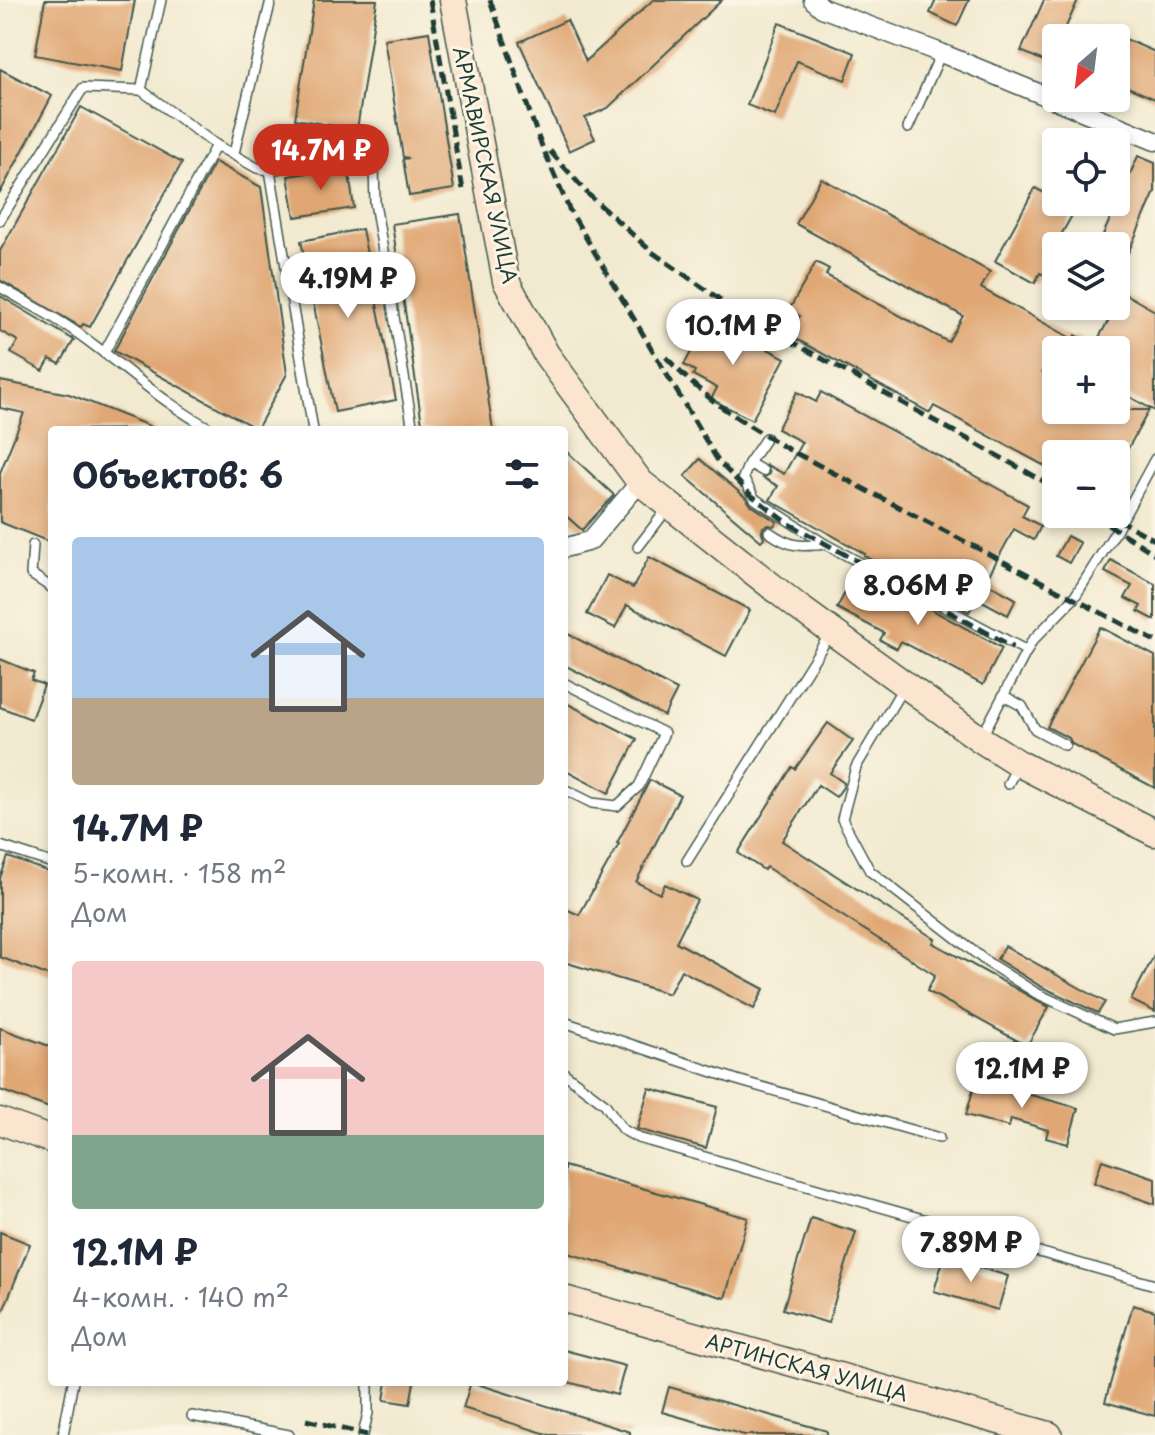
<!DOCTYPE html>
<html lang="ru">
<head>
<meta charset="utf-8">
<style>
  :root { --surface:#fff; --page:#f2f2f3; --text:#1f2937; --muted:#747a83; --accent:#c8321e }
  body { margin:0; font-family:"Playpen Sans",sans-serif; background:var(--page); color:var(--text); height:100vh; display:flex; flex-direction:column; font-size:30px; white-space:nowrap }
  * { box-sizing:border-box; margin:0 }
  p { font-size:26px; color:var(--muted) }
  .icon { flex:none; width:44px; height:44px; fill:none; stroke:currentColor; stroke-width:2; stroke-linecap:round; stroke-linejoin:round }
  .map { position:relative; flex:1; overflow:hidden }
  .details { position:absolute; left:48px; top:426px; width:520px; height:960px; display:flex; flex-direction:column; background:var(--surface); border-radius:8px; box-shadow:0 4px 12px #0003 }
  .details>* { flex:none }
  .needle { width:52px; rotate:208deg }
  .tools { position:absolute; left:1042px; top:24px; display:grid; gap:16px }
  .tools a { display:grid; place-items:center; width:88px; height:88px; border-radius:8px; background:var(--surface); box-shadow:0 4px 12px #0003; font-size:40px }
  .price { position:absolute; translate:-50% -68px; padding:0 18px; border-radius:28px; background:#fff; color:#222; font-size:26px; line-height:52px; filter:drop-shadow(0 2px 4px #0008) }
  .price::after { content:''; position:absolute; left:50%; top:48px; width:24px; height:18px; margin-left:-12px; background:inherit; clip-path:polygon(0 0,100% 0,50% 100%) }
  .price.on { background:var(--accent); color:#fff }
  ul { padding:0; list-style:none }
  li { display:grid; align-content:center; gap:16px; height:424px; padding:0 24px }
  li span { display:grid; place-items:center; height:248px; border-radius:8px; color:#555 }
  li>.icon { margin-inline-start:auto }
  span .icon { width:144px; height:144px; fill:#fffc; stroke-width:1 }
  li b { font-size:34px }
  h2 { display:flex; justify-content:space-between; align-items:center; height:96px; padding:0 24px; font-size:34px }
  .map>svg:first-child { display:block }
  .building { fill:#e0a775 }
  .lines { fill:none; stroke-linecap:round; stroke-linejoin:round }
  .lane-casing { stroke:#3f574b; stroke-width:12 }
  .street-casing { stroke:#3f574b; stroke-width:21 }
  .secondary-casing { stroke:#3f574b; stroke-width:29 }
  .lane { stroke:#fff; stroke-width:9 }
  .street { stroke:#fff; stroke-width:18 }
  .secondary { stroke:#fce5cf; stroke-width:26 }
  .rail { stroke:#1f3d34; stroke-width:5; stroke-dasharray:12 6; stroke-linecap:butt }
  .labels { text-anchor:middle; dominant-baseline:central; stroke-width:6; stroke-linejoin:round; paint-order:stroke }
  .street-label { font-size:20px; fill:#1f3d34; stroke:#fcf5e5 }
</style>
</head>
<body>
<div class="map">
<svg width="1155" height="1435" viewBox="0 0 1155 1435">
  <rect width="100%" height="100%" fill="#fcf5e5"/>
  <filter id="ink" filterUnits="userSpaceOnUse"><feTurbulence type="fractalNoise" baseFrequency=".0125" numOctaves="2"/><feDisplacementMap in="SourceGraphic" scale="16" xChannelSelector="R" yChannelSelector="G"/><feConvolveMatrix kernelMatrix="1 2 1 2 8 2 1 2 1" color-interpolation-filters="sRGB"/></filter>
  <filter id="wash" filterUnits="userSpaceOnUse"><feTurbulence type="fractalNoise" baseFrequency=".006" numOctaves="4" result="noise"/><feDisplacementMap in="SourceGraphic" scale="32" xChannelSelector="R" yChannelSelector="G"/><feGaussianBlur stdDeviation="1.8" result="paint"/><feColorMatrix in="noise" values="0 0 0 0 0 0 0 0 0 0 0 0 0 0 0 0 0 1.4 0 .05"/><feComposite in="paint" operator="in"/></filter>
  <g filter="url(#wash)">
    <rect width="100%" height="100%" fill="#f2ead0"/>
    <g id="blocks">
      <g class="building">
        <path d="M45,0H135L122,71L35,55Z"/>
        <path d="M314,0H377L354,149L326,144L329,125L295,119Z"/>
        <path d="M653,0H722L608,108L585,118L595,139L569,151L519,42L567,20L586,61Z"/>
        <path d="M936,0H969L957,26L930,13Z"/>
        <path d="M1044,0H1078L1061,38H1056V50L1050,64L1021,51Z"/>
        <path d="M779,23L855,53L845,80L797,61L775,116L747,105Z"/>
        <path d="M429,32L454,189L409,196L403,159L409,158L403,157L384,39Z"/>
        <path d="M1116,35L1155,52V99L1116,82Z"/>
        <path d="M0,69L52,96L0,193Z"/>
        <path d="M81,107L182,163L90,327L83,324L81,327L0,280V251Z"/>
        <path d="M1138,156L1155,163V192L1116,280V246H1098Z"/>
        <path d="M215,162L261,187L287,374L257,429L114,351Z"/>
        <path d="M348,167L354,208L295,217L288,176Z"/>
        <path d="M821,178L990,272L981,288L1073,339L1076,335L1094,346L1116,307V289L1155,311V411L1116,389V350H1055L1042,372L1056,380V410H1149L1125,454H1056V472L934,406L930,413L789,335L800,316L789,310L816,262L829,269L826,275L948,342L963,316L796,224Z"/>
        <path d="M1035,188L1056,199V202L1075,210L1046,262L1051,264L1045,275L1040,273L1035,283L995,261Z"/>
        <path d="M460,214L493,430H423L392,224Z"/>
        <path d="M362,229L396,400L335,412L301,241Z"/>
        <path d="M0,296L74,340L60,364L50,359L43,371L11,353L18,341L0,331Z"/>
        <path d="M702,315L785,358L752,420L711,399L717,388L693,375L695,371L684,365L698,339L692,335Z"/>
        <path d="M0,381L69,394L157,429L52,430V543L0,522V473L24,413L0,408Z"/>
        <path d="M797,392L816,402L821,392L1028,505L1022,516L1041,526L1034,540L1014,529L985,582L1016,599L1008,615L977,598L969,612L864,556L865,554L770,500L778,486L763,478L770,474L767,465L784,474L802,442L777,429Z"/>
        <path d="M564,449L614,495L582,530L564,514Z"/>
        <path d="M700,459L745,497L751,505L777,522L774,526L769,525L763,527L762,532L764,538L761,541L685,476Z"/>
        <path d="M1067,536L1080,543L1069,563L1056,556Z"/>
        <path d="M649,557L750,610L726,656L627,605L615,628L587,614L607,575L633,588Z"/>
        <path d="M1111,560L1155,584V620L1138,611L1141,606L1125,598L1132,586L1105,572Z"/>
        <path d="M857,569L1002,648L983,685L901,641L897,649L880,640L884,633L837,608Z"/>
        <path d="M1100,627L1155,656V788L1072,744L1069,738L1047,727Z"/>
        <path d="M564,632L677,690L664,716L564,665Z"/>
        <path d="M0,659L34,673L31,680L44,685L31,719L0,707Z"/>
        <path d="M564,702L637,739L609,793L564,769Z"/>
        <path d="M828,723L853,741L830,773L844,783L843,787L836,797L818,785L782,841L935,939L933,943L1049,1007L1027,1046L927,991L935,975L766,867L764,870L738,853L792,767L795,769Z"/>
        <path d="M650,780L680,795L636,882L660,894L665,884L697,900L676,942L764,989L754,1009L681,970L669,994L564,962V908L579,915L619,844L617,843Z"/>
        <path d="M8,857L52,873V977L0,957V878Z"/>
        <path d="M1005,946L1105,1002L1098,1013L1040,986L997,959Z"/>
        <path d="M1155,954V1012L1131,1000Z"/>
        <path d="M0,1028L52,1047V1109L0,1090Z"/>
        <path d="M976,1080L1078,1108L1068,1144L1046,1138L1048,1130L1011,1119L1009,1127L966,1115Z"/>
        <path d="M649,1088L717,1107L706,1148L637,1129Z"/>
        <path d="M1102,1160L1155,1178V1204L1094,1183Z"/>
        <path d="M564,1166L748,1218L725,1298L564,1252Z"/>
        <path d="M811,1218L856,1232L828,1323L783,1309Z"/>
        <path d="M0,1232L30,1244L1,1316H0Z"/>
        <path d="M944,1257L1008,1276L998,1310L934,1291Z"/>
        <path d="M1133,1305L1155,1311V1416L1105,1402Z"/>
        <path d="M564,1350L625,1366L617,1395L564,1381Z"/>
        <path d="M387,1382H414L410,1404L384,1400Z"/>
        <path d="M471,1382L630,1432V1435H550L463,1408Z"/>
        <path d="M669,1387L827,1431V1435H744L662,1412Z"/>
      </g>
    </g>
  </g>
  <g filter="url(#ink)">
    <use href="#blocks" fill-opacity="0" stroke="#3f574b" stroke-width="2"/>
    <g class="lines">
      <defs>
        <g id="lane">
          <path d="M141,90L161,0"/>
          <path d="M908,128L941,53"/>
          <path d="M1101,142L1111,123"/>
          <path d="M234,153L271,0"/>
          <path d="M270,170L313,430"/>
          <path d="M0,220L83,88L141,90L216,145L257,168L270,170L337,158H370L374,166L375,203L413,430"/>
          <path d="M0,287C25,302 52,315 76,332C123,365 162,403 213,430"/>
          <path d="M104,353L216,145"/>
          <path d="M766,438L749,463L743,478L755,499L825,544L1027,651"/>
          <path d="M749,463L763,471"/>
          <path d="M769,532C790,547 800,547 825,544"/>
          <path d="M33,545L31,574L52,588"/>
          <path d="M638,547L668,508"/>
          <path d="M564,683L664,733L639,786L617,806L592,803L564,789"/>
          <path d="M904,686L856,767L842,819L870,871L987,962L1036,993L1114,1029L1155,1022"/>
          <path d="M1004,696L1022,706L1035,729L1065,745"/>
          <path d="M982,736L1032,641L1074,598L1116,531L1155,459"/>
          <path d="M1008,784L1017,767"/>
          <path d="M0,846L52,863"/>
          <path d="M687,861L830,634"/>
          <path d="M564,1022L737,1080L939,1138"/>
          <path d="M564,1073L605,1104L622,1129L638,1138L1155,1285"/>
          <path d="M192,1416L289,1435"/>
          <path d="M63,1435L73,1382"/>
          <path d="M363,1435L368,1413V1382"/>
        </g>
        <g id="street">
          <path d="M813,0L822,8L941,53L1155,141"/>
          <path d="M564,548L590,541L640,482"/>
        </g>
        <g id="secondary">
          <path d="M453,0L506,281L546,354L640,482L798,607L980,739L1018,763L1155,833"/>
          <path d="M0,1121L52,1140"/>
          <path d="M564,1299L1049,1435"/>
        </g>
      </defs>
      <use href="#lane" class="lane-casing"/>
      <use href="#street" class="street-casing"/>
      <use href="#secondary" class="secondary-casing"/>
      <use href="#lane" class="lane"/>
      <use href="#street" class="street"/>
      <use href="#secondary" class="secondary"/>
      <g class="rail">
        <path d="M430,0L463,190"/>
        <path d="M490,0L539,139L569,209L718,461L751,495L788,523L1013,647"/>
        <path d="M550,151L589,195L652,252L738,312L1056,488"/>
        <path d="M666,357C704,399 738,419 786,448L1155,641"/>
        <path d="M1092,514L1155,554"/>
        <path d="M1117,519L1155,540"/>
        <path d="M306,1420L367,1435"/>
      </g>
    </g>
  </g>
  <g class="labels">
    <g class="street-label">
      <text transform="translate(486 165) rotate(78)">АРМАВИРСКАЯ УЛИЦА</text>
      <text transform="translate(807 1367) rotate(15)">АРТИНСКАЯ УЛИЦА</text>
    </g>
  </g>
</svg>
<div class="tools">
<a><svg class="needle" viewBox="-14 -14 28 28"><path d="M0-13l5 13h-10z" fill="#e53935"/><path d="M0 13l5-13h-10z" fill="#747a83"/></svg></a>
<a><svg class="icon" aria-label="locate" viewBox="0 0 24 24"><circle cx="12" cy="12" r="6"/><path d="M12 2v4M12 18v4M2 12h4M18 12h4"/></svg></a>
<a><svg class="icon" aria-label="layers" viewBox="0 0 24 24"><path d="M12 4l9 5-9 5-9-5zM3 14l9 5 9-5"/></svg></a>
<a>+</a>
<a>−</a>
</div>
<b class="price on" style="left:321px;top:192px">14.7M ₽</b>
<b class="price" style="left:348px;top:320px">4.19M ₽</b>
<b class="price" style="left:733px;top:367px">10.1M ₽</b>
<b class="price" style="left:918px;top:627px">8.06M ₽</b>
<b class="price" style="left:1022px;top:1110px">12.1M ₽</b>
<b class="price" style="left:971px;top:1284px">7.89M ₽</b>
<section class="details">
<h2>Объектов: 6<svg class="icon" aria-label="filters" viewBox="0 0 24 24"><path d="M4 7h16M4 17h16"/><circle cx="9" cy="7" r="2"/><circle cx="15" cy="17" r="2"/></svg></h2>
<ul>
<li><span style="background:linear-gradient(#a9c7e8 65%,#b9a48a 0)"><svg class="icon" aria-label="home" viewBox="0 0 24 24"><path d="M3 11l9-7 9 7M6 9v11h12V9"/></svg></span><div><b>14.7M ₽</b><p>5-комн. · 158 m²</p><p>Дом</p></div></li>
<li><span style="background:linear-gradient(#f6c9c9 70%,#7fa58c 0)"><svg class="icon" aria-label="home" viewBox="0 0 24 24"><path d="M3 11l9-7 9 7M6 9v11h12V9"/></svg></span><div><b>12.1M ₽</b><p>4-комн. · 140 m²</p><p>Дом</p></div></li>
</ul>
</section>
</div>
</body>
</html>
